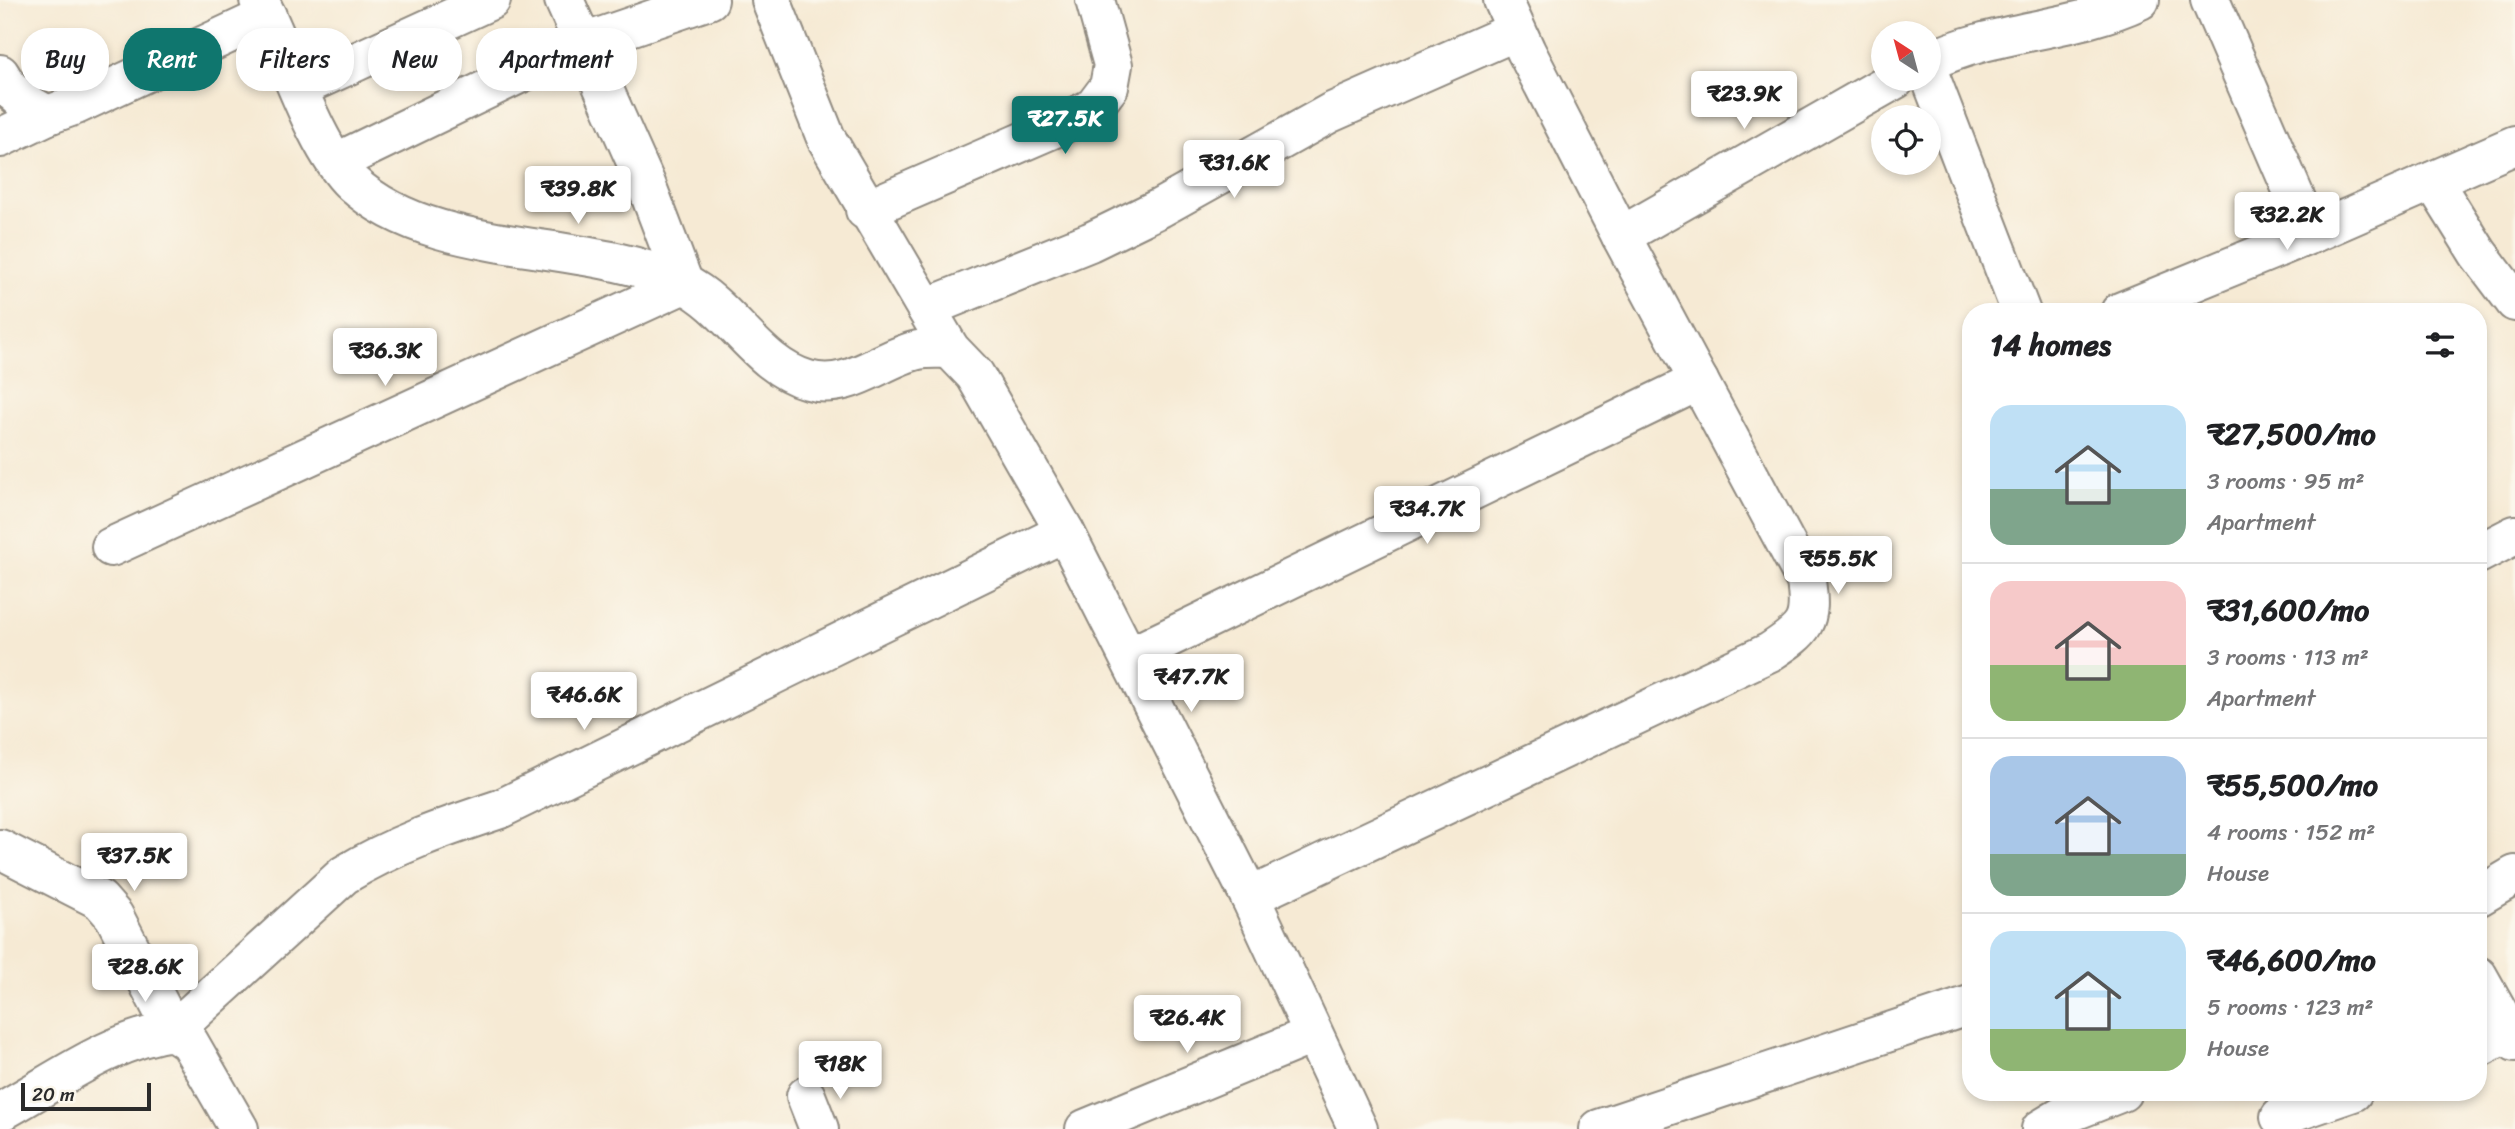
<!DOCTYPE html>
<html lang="en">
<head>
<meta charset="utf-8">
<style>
  :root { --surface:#fff; --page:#f6f6f6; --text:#202124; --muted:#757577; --line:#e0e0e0; --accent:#0f766e }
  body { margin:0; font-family:Sriracha,sans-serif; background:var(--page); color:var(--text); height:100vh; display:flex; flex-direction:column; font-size:26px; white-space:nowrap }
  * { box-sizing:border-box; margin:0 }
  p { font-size:23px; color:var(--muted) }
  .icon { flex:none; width:38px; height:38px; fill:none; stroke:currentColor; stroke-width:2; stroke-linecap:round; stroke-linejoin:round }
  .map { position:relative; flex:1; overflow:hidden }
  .sheet { position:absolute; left:1962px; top:303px; width:525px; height:798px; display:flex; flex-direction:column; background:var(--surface); border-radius:28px; box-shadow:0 4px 10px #0003 }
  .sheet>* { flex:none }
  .hud { position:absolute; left:21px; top:28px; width:665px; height:63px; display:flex; gap:14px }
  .needle { width:46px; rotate:324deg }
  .tools { position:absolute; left:1871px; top:21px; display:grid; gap:14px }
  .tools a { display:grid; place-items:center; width:70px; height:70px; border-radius:50%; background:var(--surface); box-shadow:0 4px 10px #0003; font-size:35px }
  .scale { position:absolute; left:21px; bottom:18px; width:130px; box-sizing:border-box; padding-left:7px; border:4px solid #2b2b2b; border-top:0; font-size:19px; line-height:24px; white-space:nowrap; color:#2b2b2b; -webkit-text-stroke:5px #fbf7ec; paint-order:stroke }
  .price { position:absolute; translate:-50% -60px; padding:0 16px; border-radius:7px; background:#fff; color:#222; font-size:23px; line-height:46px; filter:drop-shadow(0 2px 4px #0008) }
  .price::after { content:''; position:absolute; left:50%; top:42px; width:21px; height:16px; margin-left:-10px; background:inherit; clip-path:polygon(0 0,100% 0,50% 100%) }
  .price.current { background:var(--accent); color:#fff }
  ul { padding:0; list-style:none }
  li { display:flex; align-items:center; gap:21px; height:175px; padding:0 28px }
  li+li { border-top:2px solid var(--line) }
  li span { display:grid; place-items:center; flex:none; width:196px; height:140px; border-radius:21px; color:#555 }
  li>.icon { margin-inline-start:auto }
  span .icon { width:84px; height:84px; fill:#fffc; stroke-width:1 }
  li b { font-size:30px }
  h2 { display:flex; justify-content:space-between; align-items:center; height:84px; padding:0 28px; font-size:30px }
  .tag { padding:0 24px; border-radius:28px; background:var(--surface); box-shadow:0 4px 10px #0003; font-size:24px; line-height:63px }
  .tag.current { background:var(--accent); color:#fff }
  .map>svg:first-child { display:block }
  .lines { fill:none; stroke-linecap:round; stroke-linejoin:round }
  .minor-casing { stroke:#908a80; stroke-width:42 }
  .minor { stroke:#fff; stroke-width:38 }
</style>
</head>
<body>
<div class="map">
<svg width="2515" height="1129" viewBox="0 0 2515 1129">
  <rect width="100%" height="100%" fill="#fbf7ec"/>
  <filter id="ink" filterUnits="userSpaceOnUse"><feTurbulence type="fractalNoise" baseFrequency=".0143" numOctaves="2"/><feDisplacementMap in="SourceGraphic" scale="14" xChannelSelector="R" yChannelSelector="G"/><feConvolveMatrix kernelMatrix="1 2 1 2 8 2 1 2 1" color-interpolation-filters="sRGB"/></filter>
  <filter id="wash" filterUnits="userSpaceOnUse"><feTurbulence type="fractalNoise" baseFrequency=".00686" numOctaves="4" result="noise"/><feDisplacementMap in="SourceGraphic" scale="28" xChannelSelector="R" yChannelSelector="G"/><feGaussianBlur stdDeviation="1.57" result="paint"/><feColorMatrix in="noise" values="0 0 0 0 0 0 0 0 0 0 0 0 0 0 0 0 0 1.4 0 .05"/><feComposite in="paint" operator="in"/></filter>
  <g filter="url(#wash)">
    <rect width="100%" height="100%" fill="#f6ead4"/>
  </g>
  <g filter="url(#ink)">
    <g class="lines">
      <defs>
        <g id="minor">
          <path d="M259,0C285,50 314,147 352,183C435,260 585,237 684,284C731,307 757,366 808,380C849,392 881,358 918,350C928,348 940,349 950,349"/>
          <path d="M771,0L826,138L950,349L975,375L1065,532L1250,897L1358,1129"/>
          <path d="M2210,0L2311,234L2515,145"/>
          <path d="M1928,62C1996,29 2072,32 2140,0"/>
          <path d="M1928,71L2021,312"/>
          <path d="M0,74C11,95 28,105 48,115L76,105L267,16"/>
          <path d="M299,88L491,0"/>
          <path d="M0,138L48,115"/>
          <path d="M337,162L583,43L709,0"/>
          <path d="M2433,181L2478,253L2515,302"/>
          <path d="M865,210L1059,126L1094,107L1109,87L1113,65L1095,0"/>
          <path d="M1621,236L1896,79"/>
          <path d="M926,308L1090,242L1160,208L1330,113L1516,31"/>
          <path d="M2120,312L2311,234"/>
          <path d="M111,547L684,284L646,184L564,0"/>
          <path d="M2478,554L2515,535"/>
          <path d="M1129,657L1699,381"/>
          <path d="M0,849L100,900L114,916L173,1031L344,875C393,845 446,827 500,809L1065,532"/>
          <path d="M1250,897L1770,652C1805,629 1812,623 1806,581L1621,236L1526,51L1503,0"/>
          <path d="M2478,897L2515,875"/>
          <path d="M2478,976L2515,1042"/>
          <path d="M2478,1048L2515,1029"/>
          <path d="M806,1096L819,1129"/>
          <path d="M0,1112C54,1083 111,1039 173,1031L189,1042L239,1129"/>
          <path d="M2280,1117L2353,1092"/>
          <path d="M1085,1129L1312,1035"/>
          <path d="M1599,1129L1970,1005"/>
          <path d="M2041,1129L2066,1114L2122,1092"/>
        </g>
      </defs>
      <use href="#minor" class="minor-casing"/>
      <use href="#minor" class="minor"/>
    </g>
  </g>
</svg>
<div class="tools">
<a><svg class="needle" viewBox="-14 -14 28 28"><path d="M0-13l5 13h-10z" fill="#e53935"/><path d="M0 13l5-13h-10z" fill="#757577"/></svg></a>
<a><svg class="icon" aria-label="locate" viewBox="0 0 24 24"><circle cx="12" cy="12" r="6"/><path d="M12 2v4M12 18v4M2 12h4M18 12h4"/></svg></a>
</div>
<div class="scale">20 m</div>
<b class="price" style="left:1744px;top:131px">₹23.9K</b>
<b class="price current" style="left:1065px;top:156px">₹27.5K</b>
<b class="price" style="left:1234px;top:200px">₹31.6K</b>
<b class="price" style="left:578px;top:226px">₹39.8K</b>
<b class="price" style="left:2287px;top:252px">₹32.2K</b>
<b class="price" style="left:385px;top:388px">₹36.3K</b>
<b class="price" style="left:1427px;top:546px">₹34.7K</b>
<b class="price" style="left:1838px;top:596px">₹55.5K</b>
<b class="price" style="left:1191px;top:714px">₹47.7K</b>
<b class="price" style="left:584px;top:732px">₹46.6K</b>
<b class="price" style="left:134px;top:893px">₹37.5K</b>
<b class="price" style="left:145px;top:1004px">₹28.6K</b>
<b class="price" style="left:1187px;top:1055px">₹26.4K</b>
<b class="price" style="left:840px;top:1101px">₹18K</b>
<div class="hud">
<a class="tag">Buy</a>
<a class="tag current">Rent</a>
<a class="tag">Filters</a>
<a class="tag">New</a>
<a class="tag">Apartment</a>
</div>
<section class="sheet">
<h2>14 homes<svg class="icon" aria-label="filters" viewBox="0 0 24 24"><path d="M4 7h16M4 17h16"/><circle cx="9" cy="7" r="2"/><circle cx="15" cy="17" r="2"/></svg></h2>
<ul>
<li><span style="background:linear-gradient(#bfe0f5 60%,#7fa58c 0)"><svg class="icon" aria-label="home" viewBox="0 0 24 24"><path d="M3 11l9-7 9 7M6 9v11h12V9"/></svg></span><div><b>₹27,500/mo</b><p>3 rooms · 95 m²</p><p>Apartment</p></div></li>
<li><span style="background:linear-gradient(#f6c9c9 60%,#8fb573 0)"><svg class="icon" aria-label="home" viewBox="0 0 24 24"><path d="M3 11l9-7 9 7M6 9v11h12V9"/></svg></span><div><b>₹31,600/mo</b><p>3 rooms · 113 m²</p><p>Apartment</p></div></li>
<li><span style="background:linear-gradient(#a9c7e8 70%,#7fa58c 0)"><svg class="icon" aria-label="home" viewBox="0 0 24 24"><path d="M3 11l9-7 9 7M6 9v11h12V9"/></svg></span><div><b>₹55,500/mo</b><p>4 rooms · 152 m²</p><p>House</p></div></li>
<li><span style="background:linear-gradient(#bfe0f5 70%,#8fb573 0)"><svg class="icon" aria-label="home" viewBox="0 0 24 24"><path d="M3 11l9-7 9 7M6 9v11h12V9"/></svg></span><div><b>₹46,600/mo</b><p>5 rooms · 123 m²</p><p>House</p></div></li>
</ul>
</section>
</div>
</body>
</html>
